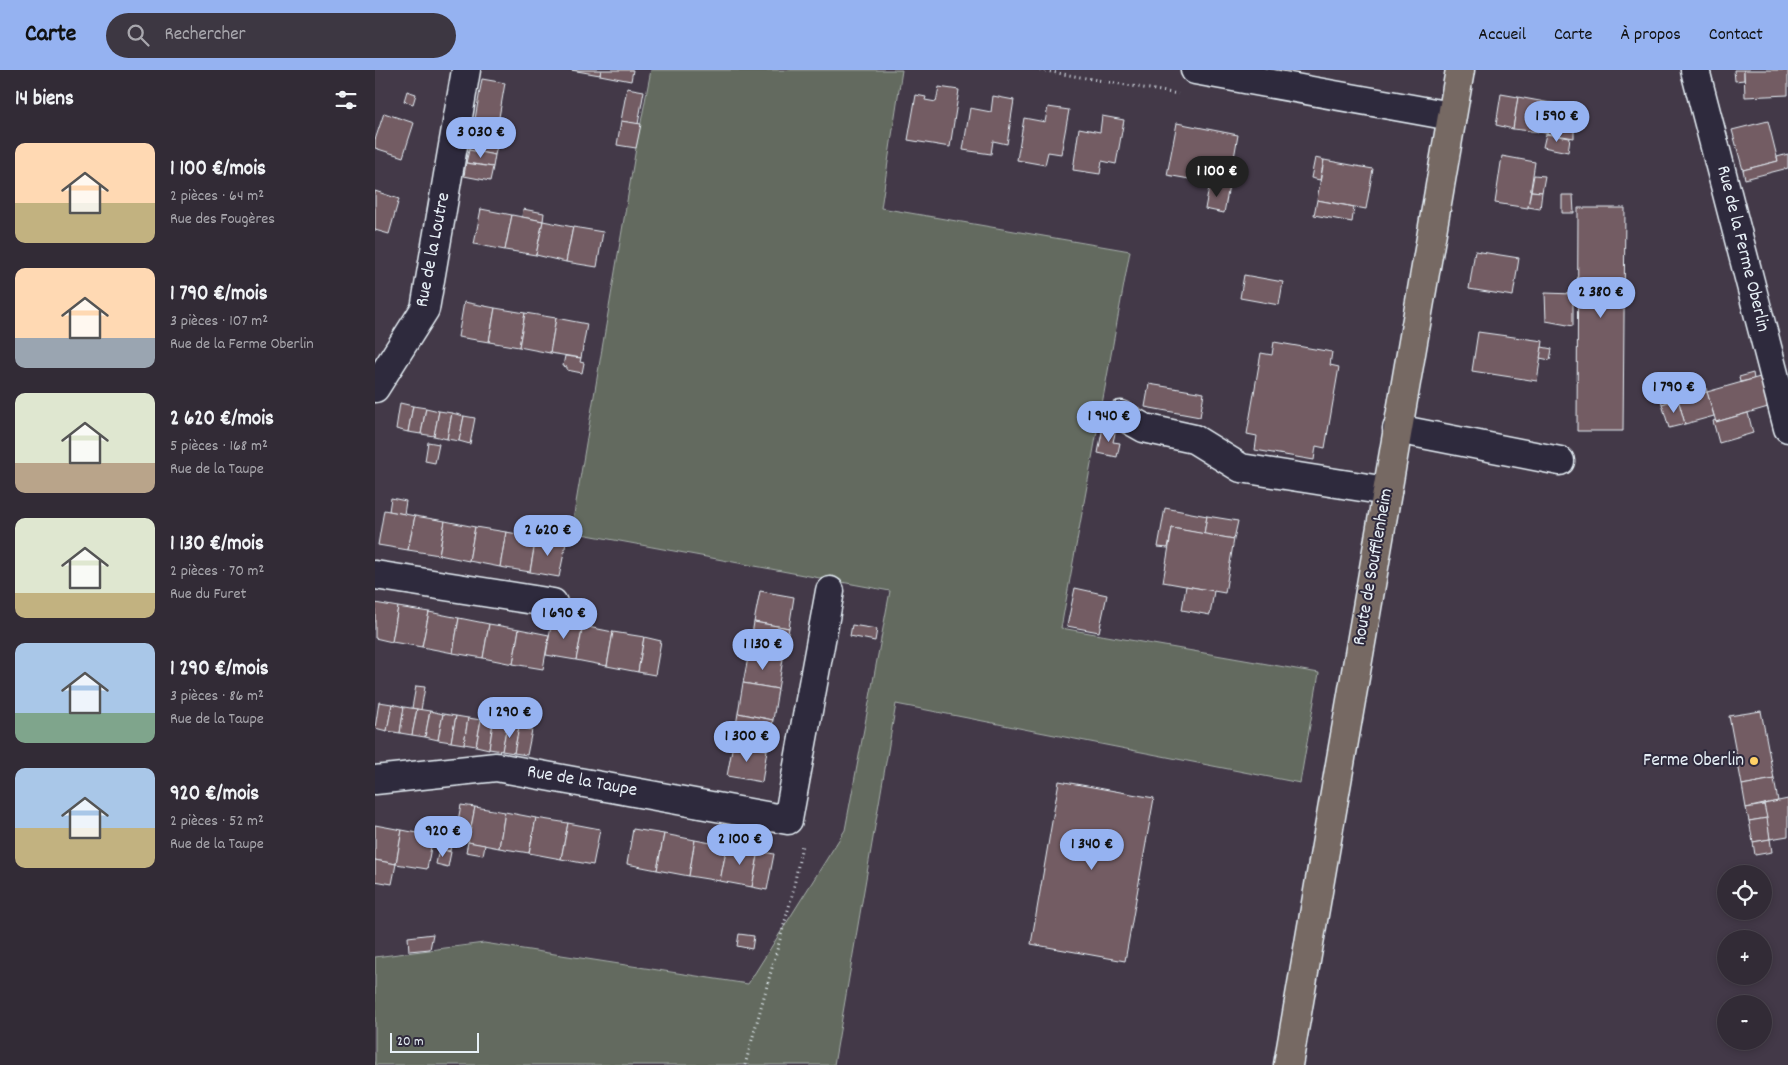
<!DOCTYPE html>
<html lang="fr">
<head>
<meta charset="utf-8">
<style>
  :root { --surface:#322b36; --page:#3d3742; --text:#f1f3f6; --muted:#a8a7ad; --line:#4d4751; --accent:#95b2f1 }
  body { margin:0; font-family:Dekko,sans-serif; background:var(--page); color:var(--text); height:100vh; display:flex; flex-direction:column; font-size:19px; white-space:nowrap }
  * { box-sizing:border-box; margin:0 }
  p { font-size:16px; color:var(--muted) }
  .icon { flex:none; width:28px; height:28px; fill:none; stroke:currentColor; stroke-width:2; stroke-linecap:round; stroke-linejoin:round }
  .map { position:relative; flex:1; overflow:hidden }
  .side { display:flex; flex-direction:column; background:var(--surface); width:375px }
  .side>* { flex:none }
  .fabs { position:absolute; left:1342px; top:795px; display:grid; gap:10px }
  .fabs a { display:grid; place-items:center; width:55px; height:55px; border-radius:50%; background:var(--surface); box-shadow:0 2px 8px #0003,0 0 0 1px var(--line); font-size:25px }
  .scale { position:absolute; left:15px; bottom:12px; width:89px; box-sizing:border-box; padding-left:5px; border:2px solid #e8f1f8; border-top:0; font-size:14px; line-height:18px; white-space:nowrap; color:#e8f1f8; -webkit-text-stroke:4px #2f2a3d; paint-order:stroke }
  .price { position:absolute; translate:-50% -42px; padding:0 11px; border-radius:18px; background:var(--accent); color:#111; font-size:16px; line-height:32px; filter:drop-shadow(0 1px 2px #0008) }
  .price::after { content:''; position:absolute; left:50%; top:30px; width:15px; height:11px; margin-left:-8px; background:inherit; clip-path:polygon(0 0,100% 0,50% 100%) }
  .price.on { background:#222; color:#fff }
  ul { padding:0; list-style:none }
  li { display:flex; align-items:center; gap:15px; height:125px; padding:0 15px }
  li span { display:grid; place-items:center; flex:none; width:140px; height:100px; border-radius:10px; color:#555 }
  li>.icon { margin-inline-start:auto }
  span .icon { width:60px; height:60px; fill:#fffc; stroke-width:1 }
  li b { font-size:21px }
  h2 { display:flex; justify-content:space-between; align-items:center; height:60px; padding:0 15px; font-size:21px }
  header { display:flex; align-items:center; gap:30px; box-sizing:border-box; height:70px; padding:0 25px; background:var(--accent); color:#111 }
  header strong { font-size:24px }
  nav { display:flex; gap:28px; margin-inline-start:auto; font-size:18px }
  .search { width:350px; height:45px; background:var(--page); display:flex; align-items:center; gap:12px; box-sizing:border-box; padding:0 18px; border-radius:28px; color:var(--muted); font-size:19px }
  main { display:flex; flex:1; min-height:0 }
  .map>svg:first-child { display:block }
  .green { fill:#636b5e; stroke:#a6aeab }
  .building { fill:#735c63; stroke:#e8f1f8 }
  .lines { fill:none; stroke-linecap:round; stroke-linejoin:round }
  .minor-casing { stroke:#e8f1f8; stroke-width:31 }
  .major-casing { stroke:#e8f1f8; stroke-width:31 }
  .path { stroke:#e8f1f8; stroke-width:3; stroke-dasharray:1 4; stroke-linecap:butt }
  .minor { stroke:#2f2a3d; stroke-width:28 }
  .major { stroke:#766964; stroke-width:28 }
  .poi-dot { fill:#ffd166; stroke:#2f2a3d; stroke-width:2 }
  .labels { text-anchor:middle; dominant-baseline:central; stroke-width:4; stroke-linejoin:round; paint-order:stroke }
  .street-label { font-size:19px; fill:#e8f1f8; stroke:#2f2a3d }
  .poi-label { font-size:19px; fill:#e8f1f8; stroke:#2f2a3d; text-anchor:end }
</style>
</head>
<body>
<header>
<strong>Carte</strong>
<div class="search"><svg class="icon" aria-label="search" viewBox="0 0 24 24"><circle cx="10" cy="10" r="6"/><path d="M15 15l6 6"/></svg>Rechercher</div>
<nav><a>Accueil</a><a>Carte</a><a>À propos</a><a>Contact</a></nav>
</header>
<main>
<section class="side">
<h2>14 biens<svg class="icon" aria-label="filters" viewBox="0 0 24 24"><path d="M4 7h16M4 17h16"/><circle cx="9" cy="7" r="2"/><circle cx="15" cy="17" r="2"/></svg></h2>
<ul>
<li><span style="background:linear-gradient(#ffd9b3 60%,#c2b280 0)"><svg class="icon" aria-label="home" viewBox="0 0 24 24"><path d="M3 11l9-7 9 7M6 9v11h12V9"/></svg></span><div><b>1 100 €/mois</b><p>2 pièces · 64 m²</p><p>Rue des Fougères</p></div></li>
<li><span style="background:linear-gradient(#ffd9b3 70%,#9aa5b1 0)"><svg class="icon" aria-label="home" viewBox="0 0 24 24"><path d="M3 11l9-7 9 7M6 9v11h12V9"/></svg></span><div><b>1 790 €/mois</b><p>3 pièces · 107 m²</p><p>Rue de la Ferme Oberlin</p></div></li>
<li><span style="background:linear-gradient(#dfe7d0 70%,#b9a48a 0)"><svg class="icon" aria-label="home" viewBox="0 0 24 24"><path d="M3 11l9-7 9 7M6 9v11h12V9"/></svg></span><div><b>2 620 €/mois</b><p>5 pièces · 168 m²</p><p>Rue de la Taupe</p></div></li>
<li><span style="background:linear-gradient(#dfe7d0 75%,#c2b280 0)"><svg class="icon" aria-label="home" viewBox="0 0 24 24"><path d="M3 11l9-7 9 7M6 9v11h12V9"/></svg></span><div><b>1 130 €/mois</b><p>2 pièces · 70 m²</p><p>Rue du Furet</p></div></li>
<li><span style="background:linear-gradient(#a9c7e8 70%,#7fa58c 0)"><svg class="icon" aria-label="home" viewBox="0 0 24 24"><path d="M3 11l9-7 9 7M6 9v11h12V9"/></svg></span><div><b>1 290 €/mois</b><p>3 pièces · 86 m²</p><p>Rue de la Taupe</p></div></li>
<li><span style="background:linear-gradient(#a9c7e8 60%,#c2b280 0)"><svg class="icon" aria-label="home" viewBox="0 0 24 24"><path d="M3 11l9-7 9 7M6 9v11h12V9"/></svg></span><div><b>920 €/mois</b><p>2 pièces · 52 m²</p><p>Rue de la Taupe</p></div></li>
</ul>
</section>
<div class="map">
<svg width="1413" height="995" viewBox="0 0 1413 995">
  <rect width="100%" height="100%" fill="#433948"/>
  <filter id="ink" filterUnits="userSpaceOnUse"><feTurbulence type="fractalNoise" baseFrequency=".02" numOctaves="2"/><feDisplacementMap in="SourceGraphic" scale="10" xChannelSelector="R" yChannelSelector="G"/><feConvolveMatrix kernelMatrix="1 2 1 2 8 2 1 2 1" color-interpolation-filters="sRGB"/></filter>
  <g filter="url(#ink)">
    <path class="green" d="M276,0H527L506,138L755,181L686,558L944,603L925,713L521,634L459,995H0V887L109,873L373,914L470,760L515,521L196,462L261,78Z"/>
    <g class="building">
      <path d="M196,0H226L225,5Z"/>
      <path d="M226,0H258L256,11L225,5Z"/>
      <path d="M1359,0H1369V10L1360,11Z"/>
      <path d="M1369,0H1413V25L1370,27Z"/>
      <path d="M107,9L130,13L123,53L100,49Z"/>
      <path d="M564,17L584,20L575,77L533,70L541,25L551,27L550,30L561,32Z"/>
      <path d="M252,18L269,21L263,54L246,51Z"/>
      <path d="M32,21L41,24L38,34L29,31Z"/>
      <path d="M1126,24L1143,27L1138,59L1121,55Z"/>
      <path d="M618,26L639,30L632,74L618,71L616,84L588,80L595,38L616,42Z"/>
      <path d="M1143,27L1170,32L1164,62L1138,59Z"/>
      <path d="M1170,32L1199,36V68L1164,62Z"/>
      <path d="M673,37L694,40L686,84L673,82L670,95L642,90L649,48L670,52Z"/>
      <path d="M9,43L39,53L28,87L0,78V70Z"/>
      <path d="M727,46L749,50L741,94L727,91L725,104L698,100L704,58L725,62Z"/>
      <path d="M246,51L266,54L261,78L242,75Z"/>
      <path d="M1393,51L1403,91L1368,100L1357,60Z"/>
      <path d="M802,53L863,65L854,116L792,105Z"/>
      <path d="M98,54L125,59L123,72L96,67Z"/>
      <path d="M1171,64L1195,68L1193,82L1168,77Z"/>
      <path d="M96,67L123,72L120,85L94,80Z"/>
      <path d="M94,80L120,85L118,97L91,93Z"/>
      <path d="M1413,84V98L1370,109L1368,100L1403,91L1402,87Z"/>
      <path d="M1127,86L1160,92L1153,138L1120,133Z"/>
      <path d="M940,88L949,90L945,110L936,108Z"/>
      <path d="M949,90L998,99L991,139L942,130Z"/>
      <path d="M91,93L118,97L115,111L89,106Z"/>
      <path d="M1159,105L1170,106L1167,122L1156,121Z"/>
      <path d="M835,112L854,116L849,143L830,139Z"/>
      <path d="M0,121L24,129L14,164L0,160Z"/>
      <path d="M1156,121L1167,122L1165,139L1153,137Z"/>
      <path d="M1187,125H1198L1199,143H1187Z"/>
      <path d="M942,130L979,137L977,152L939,145Z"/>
      <path d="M1203,138H1250L1248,361H1202Z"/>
      <path d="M106,139L137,145L130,180L99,174Z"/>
      <path d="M148,139L169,143L168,151L147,147Z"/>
      <path d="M137,145L168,151L161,185L130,180Z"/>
      <path d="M168,151L198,157L191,192L161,185Z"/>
      <path d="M198,157L228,162L222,197L191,192Z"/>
      <path d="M1100,181L1144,188L1138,226L1094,219Z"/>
      <path d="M869,205L908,212L904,235L865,228Z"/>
      <path d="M1170,223L1198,224V256L1171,251Z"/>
      <path d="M89,232L120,238L114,272L83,267Z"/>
      <path d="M120,238L150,243L144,277L114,272Z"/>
      <path d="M150,243L181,248L175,283L144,277Z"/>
      <path d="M181,248L212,254L206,288L175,283Z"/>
      <path d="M1103,262L1168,271L1162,311L1097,301Z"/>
      <path d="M899,272L957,282L955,295L964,297L950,378L941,376L939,390L880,380L882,366L872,364L886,283L897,285Z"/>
      <path d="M1167,277L1177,279L1175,290L1165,288Z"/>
      <path d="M190,286L206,288L205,292L209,293L207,303L192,300V297L188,296Z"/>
      <path d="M1378,303L1379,309L1365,312L1364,307Z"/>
      <path d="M1385,307L1393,337L1341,352L1332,322Z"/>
      <path d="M1329,310L1332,322L1287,334L1284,322Z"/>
      <path d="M774,314L829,323L825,347L770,337Z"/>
      <path d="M1332,322L1339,346L1310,354L1303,329Z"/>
      <path d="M1303,329L1310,354L1294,358L1287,334Z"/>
      <path d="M25,333L38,336L33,362L21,359Z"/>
      <path d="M38,336L51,338L46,364L33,362Z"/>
      <path d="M51,338L64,341L59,366L46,364Z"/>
      <path d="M64,341L77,343L72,369L59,366Z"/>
      <path d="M77,343L89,346L84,371L72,369Z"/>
      <path d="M1373,343L1378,363L1344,373L1338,351L1340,350L1341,352Z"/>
      <path d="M89,346L100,348L95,374L84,371Z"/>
      <path d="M728,357L741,359L738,372L745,373L742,387L723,383Z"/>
      <path d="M53,372L64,374L60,393L50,391Z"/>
      <path d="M16,428L31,431L29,444L14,441Z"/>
      <path d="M790,438L832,446L829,464L797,458L793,478L783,477Z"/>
      <path d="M9,440L40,446L33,480L3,475Z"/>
      <path d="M40,446L70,451L64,485L33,480Z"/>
      <path d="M832,446L863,451L859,469L829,464Z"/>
      <path d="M70,451L100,457L94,491L64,485Z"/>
      <path d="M100,457L131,462L125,497L94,491Z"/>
      <path d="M797,458L859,469L850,523L788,512Z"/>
      <path d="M131,462L161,467L155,502L125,497Z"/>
      <path d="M161,467L191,473L184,507L155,502Z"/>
      <path d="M811,516L839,521L835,545L807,540Z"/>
      <path d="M700,518L732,525L724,562L692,556Z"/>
      <path d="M385,521L419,527L414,558L379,552Z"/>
      <path d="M0,533L23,537L17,572L0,568Z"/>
      <path d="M23,537L54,542L47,577L17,572Z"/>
      <path d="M54,542L84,548L78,583L47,577Z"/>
      <path d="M84,548L114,554L108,588L78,583Z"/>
      <path d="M177,550L208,556L201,590L171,585Z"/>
      <path d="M379,552L414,558L408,589L374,583Z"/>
      <path d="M114,554L144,559L138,594L108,588Z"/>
      <path d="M477,555L502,559L500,571L475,566Z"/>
      <path d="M208,556L238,562L232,596L201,590Z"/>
      <path d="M144,559L174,565L168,599L138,594Z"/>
      <path d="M238,562L269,567L263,602L232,596Z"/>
      <path d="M269,567L286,571L280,605L263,602Z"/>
      <path d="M374,583L408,589L403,619L368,613Z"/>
      <path d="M368,613L403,619L398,650L363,643Z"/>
      <path d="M41,616L50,617L46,640L37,638Z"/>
      <path d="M4,632L17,634L12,661L0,658Z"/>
      <path d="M17,634L29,637L25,663L12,661Z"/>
      <path d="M29,637L42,639L37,665L25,663Z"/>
      <path d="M42,639L55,641L50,667L37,665Z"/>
      <path d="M55,641L68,644L63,670L50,667Z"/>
      <path d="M1386,641L1399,709L1367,715L1354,646Z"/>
      <path d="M363,643L398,650L392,680L358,674Z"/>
      <path d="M68,644L81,646L76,672L63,670Z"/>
      <path d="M81,646L93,648L89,674L76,672Z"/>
      <path d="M93,648L106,650L101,676L89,674Z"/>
      <path d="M106,650L118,653L114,679L101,676Z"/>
      <path d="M118,653L132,655L127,681L114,679Z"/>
      <path d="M132,655L144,657L139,683L127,681Z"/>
      <path d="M144,657L157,660L152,685L139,683Z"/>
      <path d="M358,674L392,680L387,712L352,706Z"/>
      <path d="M1399,709L1403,731L1371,738L1367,715Z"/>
      <path d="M684,711L779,728L750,891L656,874Z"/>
      <path d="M1413,729V766L1395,769L1389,734Z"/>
      <path d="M86,735L100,737L95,763L81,761Z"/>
      <path d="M1389,735L1392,748L1374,751L1371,738Z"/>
      <path d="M100,737L130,742L124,778L93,772Z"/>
      <path d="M130,742L161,748L154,783L124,778Z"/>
      <path d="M161,748L193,753L186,789L154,783Z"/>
      <path d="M1392,748L1395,769L1378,772L1374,751Z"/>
      <path d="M193,753L225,759L218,795L186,789Z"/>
      <path d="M0,755L27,760L21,794L0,790Z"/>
      <path d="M68,755L79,757L75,781L64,779Z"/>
      <path d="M258,759L289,764L282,800L252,794Z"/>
      <path d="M27,760L58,766L52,799L21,794Z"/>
      <path d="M289,764L320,770L314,806L282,800Z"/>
      <path d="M1395,769L1397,782L1380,785L1378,772Z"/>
      <path d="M320,770L352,776L345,811L314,806Z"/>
      <path d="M93,772L110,775L108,785L91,782Z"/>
      <path d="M352,776L384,781L377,817L345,811Z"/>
      <path d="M64,779L76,782L73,797L61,794Z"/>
      <path d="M384,781L399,784L392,820L377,817Z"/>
      <path d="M0,790L21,794L17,814L0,811Z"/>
      <path d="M58,864L55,879L34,881L33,867Z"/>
      <path d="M364,864L379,866L377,879L362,876Z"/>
    </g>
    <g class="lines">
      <defs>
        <g id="minor">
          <path d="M820,0L1076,46"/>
          <path d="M1320,0L1413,358"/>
          <path d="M0,318L50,239L91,0"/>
          <path d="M746,345L769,358L819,369L866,398L1012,421"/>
          <path d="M1022,359L1185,391"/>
          <path d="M0,505L178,533"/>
          <path d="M0,710L121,697L413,750L455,521"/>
        </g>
        <path id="major" d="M913,995L1085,0"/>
      </defs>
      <use href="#minor" class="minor-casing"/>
      <use href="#major" class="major-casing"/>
      <g class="path">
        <path d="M665,0L803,24"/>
        <path d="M370,995L417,826L427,775"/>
      </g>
      <use href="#minor" class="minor"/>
      <use href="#major" class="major"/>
    </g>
  </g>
  <circle class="poi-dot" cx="1379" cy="691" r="5"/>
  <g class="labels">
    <g class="street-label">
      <text transform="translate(1367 179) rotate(76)">Rue de la Ferme Oberlin</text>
      <text transform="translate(59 180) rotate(-79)">Rue de la Loutre</text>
      <text transform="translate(999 497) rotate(-80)">Route de Soufflenheim</text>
      <text transform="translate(207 712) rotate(10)">Rue de la Taupe</text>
    </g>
    <g class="poi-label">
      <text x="1369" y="691">Ferme Oberlin</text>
    </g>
  </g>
</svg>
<div class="fabs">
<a><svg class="icon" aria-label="locate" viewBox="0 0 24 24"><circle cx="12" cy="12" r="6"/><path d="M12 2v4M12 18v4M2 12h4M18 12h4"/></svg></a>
<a>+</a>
<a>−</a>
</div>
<div class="scale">20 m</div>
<b class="price" style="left:1182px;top:73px">1 590 €</b>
<b class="price" style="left:106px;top:89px">3 030 €</b>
<b class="price on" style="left:842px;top:128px">1 100 €</b>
<b class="price" style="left:1226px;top:249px">2 380 €</b>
<b class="price" style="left:1299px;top:344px">1 790 €</b>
<b class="price" style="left:734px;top:373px">1 940 €</b>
<b class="price" style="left:173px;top:487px">2 620 €</b>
<b class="price" style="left:189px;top:570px">1 690 €</b>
<b class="price" style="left:388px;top:601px">1 130 €</b>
<b class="price" style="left:135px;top:669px">1 290 €</b>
<b class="price" style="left:372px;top:693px">1 300 €</b>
<b class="price" style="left:68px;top:788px">920 €</b>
<b class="price" style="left:365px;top:796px">2 100 €</b>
<b class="price" style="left:717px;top:801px">1 340 €</b>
</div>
</main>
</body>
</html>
